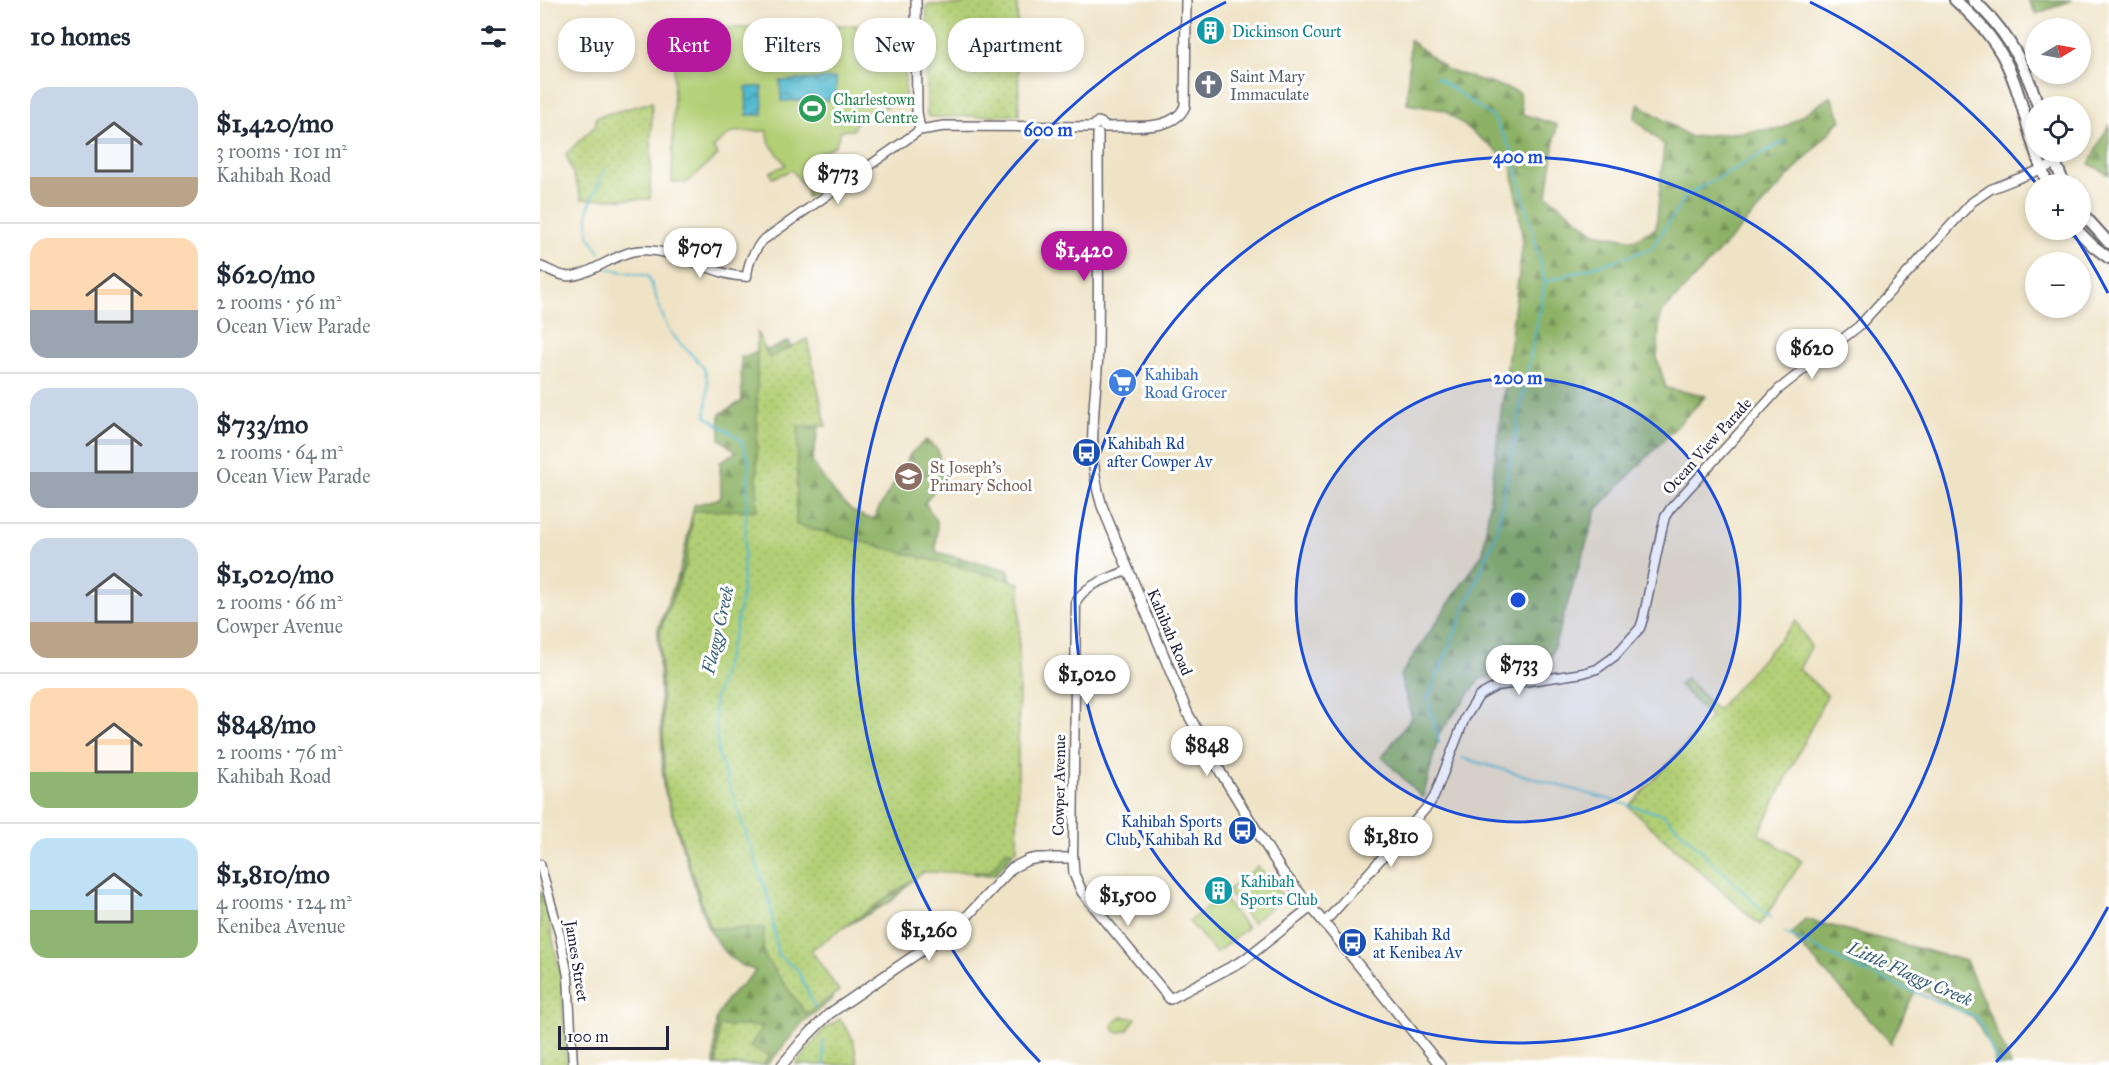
<!DOCTYPE html>
<html lang="en">
<head>
<meta charset="utf-8">
<style>
  :root { --surface:#fff; --page:#f6f6f7; --text:#1f2937; --muted:#747a83; --line:#e0e1e3; --accent:#b5179e }
  body { margin:0; font-family:"IM FELL Great Primer",serif; background:var(--page); color:var(--text); height:100vh; display:flex; flex-direction:column; font-size:22px; white-space:nowrap }
  * { box-sizing:border-box; margin:0 }
  p { font-size:20px; color:var(--muted) }
  .icon { flex:none; width:33px; height:33px; fill:none; stroke:currentColor; stroke-width:2; stroke-linecap:round; stroke-linejoin:round }
  .map { position:relative; flex:1; overflow:hidden }
  .details { display:flex; flex-direction:column; background:var(--surface); width:540px }
  .details>* { flex:none }
  .hud { position:absolute; left:18px; top:18px; width:570px; height:54px; display:flex; gap:12px }
  .needle { width:39px; rotate:80deg }
  .tools { position:absolute; left:1485px; top:18px; display:grid; gap:12px }
  .tools a { display:grid; place-items:center; width:66px; height:66px; border-radius:50%; background:var(--surface); box-shadow:0 3px 9px #0003; font-size:30px }
  .scale { position:absolute; left:18px; bottom:15px; width:111px; box-sizing:border-box; padding-left:6px; border:3px solid #22223b; border-top:0; font-size:16px; line-height:21px; white-space:nowrap; color:#22223b; -webkit-text-stroke:4px #fff; paint-order:stroke }
  .price { position:absolute; translate:-50% -51px; padding:0 14px; border-radius:21px; background:#fff; color:#222; font-size:20px; line-height:39px; filter:drop-shadow(0 2px 3px #0008) }
  .price::after { content:''; position:absolute; left:50%; top:36px; width:18px; height:14px; margin-left:-9px; background:inherit; clip-path:polygon(0 0,100% 0,50% 100%) }
  .price.selected { background:var(--accent); color:#fff }
  ul { padding:0; list-style:none }
  li { display:flex; align-items:center; gap:18px; height:150px; padding:0 30px }
  li+li { border-top:2px solid var(--line) }
  li span { display:grid; place-items:center; flex:none; width:168px; height:120px; border-radius:18px; color:#555 }
  li>.icon { margin-inline-start:auto }
  span .icon { width:72px; height:72px; fill:#fffc; stroke-width:1 }
  li b { font-size:26px }
  h2 { display:flex; justify-content:space-between; align-items:center; height:72px; padding:0 30px; font-size:26px }
  .chip { padding:0 21px; border-radius:24px; background:var(--surface); box-shadow:0 3px 9px #0003; font-size:21px; line-height:54px }
  .chip.selected { background:var(--accent); color:#fff }
  main { display:flex; flex:1; min-height:0 }
  .map>svg:first-child { display:block }
  .grass { fill:#b2cf75; stroke:#6a7858; stroke-width:1.5 }
  .forest { fill:url(#forest-firs); stroke:#586a50; stroke-width:1.5 }
  .park { fill:url(#park-dots); stroke:#6a7858; stroke-width:1.5 }
  .water { fill:url(#water-waves); stroke:#3a6e85; stroke-width:1.5 }
  .lines { fill:none; stroke-linecap:round; stroke-linejoin:round }
  .stream { stroke:#51b9cf; stroke-width:2 }
  .tertiary-casing { stroke:#6a666c; stroke-width:11 }
  .secondary-casing { stroke:#6a666c; stroke-width:12 }
  .trunk-casing { stroke:#6a666c; stroke-width:14 }
  .tertiary { stroke:#fff; stroke-width:8 }
  .secondary { stroke:#fff; stroke-width:9 }
  .trunk { stroke:#fff; stroke-width:10 }
  .ring { fill:none; stroke:#1d4ed8; stroke-width:3 }
  .labels { text-anchor:middle; dominant-baseline:central; stroke-width:6; stroke-linejoin:round; paint-order:stroke }
  .culture-label { font-size:16px; fill:#0d838f; stroke:#fff; text-anchor:start }
  .worship-label { font-size:16px; fill:#5b616d; stroke:#fff; text-anchor:start }
  .leisure-label { font-size:16px; fill:#27864d; stroke:#fff; text-anchor:start }
  .shop-label { font-size:16px; fill:#366cbe; stroke:#fff; text-anchor:start }
  .transit-label { font-size:16px; fill:#164399; stroke:#fff; text-anchor:start }
  .street-label { font-size:16px; fill:#22223b; stroke:#fff }
  .education-label { font-size:16px; fill:#785e54; stroke:#fff; text-anchor:start }
  .water-label { font-size:18px; font-style:italic; fill:#355e76; stroke:#fff }
  .centre { fill:#1d4ed8; stroke:#fff; stroke-width:3 }
  .ring-label { font-size:18px; text-anchor:middle; font-weight:bold; fill:#1d4ed8; stroke:#fff; stroke-width:6; stroke-linejoin:round; paint-order:stroke }
</style>
</head>
<body>
<main>
<section class="details">
<h2>10 homes<svg class="icon" aria-label="filters" viewBox="0 0 24 24"><path d="M4 7h16M4 17h16"/><circle cx="9" cy="7" r="2"/><circle cx="15" cy="17" r="2"/></svg></h2>
<ul>
<li><span style="background:linear-gradient(#c9d6e8 75%,#b9a48a 0)"><svg class="icon" aria-label="home" viewBox="0 0 24 24"><path d="M3 11l9-7 9 7M6 9v11h12V9"/></svg></span><div><b>$1,420/mo</b><p>3 rooms · 101 m²</p><p>Kahibah Road</p></div></li>
<li><span style="background:linear-gradient(#ffd9b3 60%,#9aa5b1 0)"><svg class="icon" aria-label="home" viewBox="0 0 24 24"><path d="M3 11l9-7 9 7M6 9v11h12V9"/></svg></span><div><b>$620/mo</b><p>2 rooms · 56 m²</p><p>Ocean View Parade</p></div></li>
<li><span style="background:linear-gradient(#c9d6e8 70%,#9aa5b1 0)"><svg class="icon" aria-label="home" viewBox="0 0 24 24"><path d="M3 11l9-7 9 7M6 9v11h12V9"/></svg></span><div><b>$733/mo</b><p>2 rooms · 64 m²</p><p>Ocean View Parade</p></div></li>
<li><span style="background:linear-gradient(#c9d6e8 70%,#b9a48a 0)"><svg class="icon" aria-label="home" viewBox="0 0 24 24"><path d="M3 11l9-7 9 7M6 9v11h12V9"/></svg></span><div><b>$1,020/mo</b><p>2 rooms · 66 m²</p><p>Cowper Avenue</p></div></li>
<li><span style="background:linear-gradient(#ffd9b3 70%,#8fb573 0)"><svg class="icon" aria-label="home" viewBox="0 0 24 24"><path d="M3 11l9-7 9 7M6 9v11h12V9"/></svg></span><div><b>$848/mo</b><p>2 rooms · 76 m²</p><p>Kahibah Road</p></div></li>
<li><span style="background:linear-gradient(#bfe0f5 60%,#8fb573 0)"><svg class="icon" aria-label="home" viewBox="0 0 24 24"><path d="M3 11l9-7 9 7M6 9v11h12V9"/></svg></span><div><b>$1,810/mo</b><p>4 rooms · 124 m²</p><p>Kenibea Avenue</p></div></li>
</ul>
</section>
<div class="map">
<svg width="1569" height="1065" viewBox="0 0 1569 1065">
  <defs>
    <pattern id="forest-firs" width="22" height="20" patternUnits="userSpaceOnUse" patternTransform="scale(1.5)"><rect width="22" height="20" fill="#8db266"/><path d="M5 1l3.5 6h-7zM16 11l3.5 6h-7z" fill="#739055"/></pattern>
    <pattern id="park-dots" width="8" height="8" patternUnits="userSpaceOnUse" patternTransform="scale(1.5)"><rect width="8" height="8" fill="#b2cf75"/><path d="M2 2h.1M6 6h.1" fill="none" stroke="#99b166" stroke-width="1.8" stroke-linecap="round"/></pattern>
    <pattern id="water-waves" width="16" height="10" patternUnits="userSpaceOnUse" patternTransform="scale(1.5)"><rect width="16" height="10" fill="#51b9cf"/><path d="M0 5q4-4 8 0t8 0" fill="none" stroke="#4396a9"/></pattern>
  </defs>
  <rect width="100%" height="100%" fill="#fff"/>
  <filter id="ink" filterUnits="userSpaceOnUse"><feTurbulence type="fractalNoise" baseFrequency=".0167" numOctaves="2"/><feDisplacementMap in="SourceGraphic" scale="12" xChannelSelector="R" yChannelSelector="G"/><feConvolveMatrix kernelMatrix="1 2 1 2 8 2 1 2 1" color-interpolation-filters="sRGB"/></filter>
  <filter id="wash" filterUnits="userSpaceOnUse"><feTurbulence type="fractalNoise" baseFrequency=".008" numOctaves="4" result="noise"/><feDisplacementMap in="SourceGraphic" scale="24" xChannelSelector="R" yChannelSelector="G"/><feGaussianBlur stdDeviation="1.35" result="paint"/><feColorMatrix in="noise" values="0 0 0 0 0 0 0 0 0 0 0 0 0 0 0 0 0 1.4 0 .05"/><feComposite in="paint" operator="in"/></filter>
  <g filter="url(#wash)">
    <rect width="100%" height="100%" fill="#efe3c6"/>
    <g class="grass">
      <path d="M317,25L318,64H365V99L317,119L313,130H301L295,146L271,157L285,179L291,180L267,197V191L252,170L232,178L230,172L246,165L230,144L227,131L192,132L173,148L178,155L146,183L132,182L135,34L138,29Z"/>
      <path d="M718,866L743,897L712,923L687,891Z"/>
      <path d="M682,896L707,928L676,953L649,921Z"/>
      <path d="M582,1017L596,1018L588,1030L578,1033L574,1030C571,1023 576,1019 582,1017Z"/>
    </g>
    <g class="forest">
      <path d="M1488,0H1532L1496,14Z"/>
      <path d="M870,40L908,70L979,92L983,114L1017,125L1007,195L1055,233L1094,240L1116,228L1124,145L1094,118L1099,104L1150,137L1243,128L1291,96L1301,120L1120,315L1117,358L1126,388L1166,396L1057,509L1009,663L940,679L899,734L883,798L842,757L872,717L860,676L943,553L983,241L971,162L904,110L867,104Z"/>
      <path d="M1569,124V175L1549,164Z"/>
      <path d="M249,341L280,421L272,462C287,483 305,515 333,519L371,453L386,440L398,450L402,479L385,503L397,522L396,552L468,570L474,588L475,818L472,855L455,875H437L421,867L383,869L352,901L266,948L290,984L293,999L264,1021L227,1065H174L176,1019L187,999L216,971L199,964L182,949L167,926L123,785L118,629L141,567L154,505L181,498L180,462L196,452L180,439V414L202,401L201,357L234,348Z"/>
      <path d="M1265,919L1426,961L1471,1065H1455L1454,1055L1435,1019L1377,986L1351,1043L1251,935Z"/>
    </g>
    <g class="park">
      <path d="M430,0H477L479,115L391,117L387,115V5H421Z"/>
      <path d="M112,102L110,199H42L26,154L56,125V117Z"/>
      <path d="M217,332L229,358L267,339L286,426H258L256,525L480,583L477,851H466L449,872H384L271,950L299,991L266,1014L225,957L223,946L224,928H170L125,789L120,630L146,565L153,511L217,510Z"/>
      <path d="M1256,621L1271,647L1259,669L1287,695L1219,834L1262,861L1220,925L1089,807L1171,717L1139,685L1146,678L1177,710Z"/>
      <path d="M0,891L4,899L21,977L27,1065H0Z"/>
      <path d="M300,1019L313,1039L318,1065H256L284,1029Z"/>
      <path d="M179,1026H223L210,1047L230,1056L222,1065H177Z"/>
    </g>
    <g class="water">
      <path d="M296,78V100L241,101L240,81Z"/>
      <path d="M206,87H222L223,115H207Z"/>
    </g>
    <g class="lines">
      <g class="stream">
        <path d="M896,77L954,118L972,151L1005,282L956,534L888,698L899,743"/>
        <path d="M60,253L48,234V209L65,168"/>
        <path d="M69,269L108,276C116,292 119,311 128,328C137,345 161,358 166,374C170,388 166,402 166,416L201,440L209,461L202,595L195,631L174,701L178,753L229,899L238,955L258,970L275,1008"/>
        <path d="M1005,282L1111,249L1147,195L1245,141"/>
        <path d="M922,758L1124,815L1232,919"/>
        <path d="M1245,933L1323,971L1438,1018L1458,1065"/>
        <path d="M283,1042L284,1065"/>
      </g>
    </g>
  </g>
  <g filter="url(#ink)">
    <g class="lines">
      <defs>
        <g id="tertiary">
          <path d="M0,266C8,269 17,275 26,276C44,279 74,254 95,251C125,246 156,265 184,273C192,276 200,276 207,277C208,262 213,253 222,241L380,130"/>
          <path d="M533,858L536,602C546,583 569,579 588,570"/>
          <path d="M0,864L20,936L28,976L33,1065"/>
          <path d="M785,922L888,806L894,797L925,718L939,696L957,686L1043,673L1057,669L1075,656L1100,628L1103,619L1122,529L1125,517L1130,509L1239,389L1319,326L1432,202L1451,189L1515,164"/>
        </g>
        <g id="secondary">
          <path d="M376,0L377,112L380,130L404,126L553,127L558,122L561,123L564,127C589,125 634,133 645,106L646,0"/>
          <path d="M558,134C558,206 559,278 558,351C556,405 545,452 562,506L648,714L681,773L741,870L900,1065"/>
          <path d="M242,1065L262,1041L289,1014L419,925L472,868L488,860L498,858H533L534,874L542,892L630,999L704,960L772,906"/>
        </g>
        <g id="trunk">
          <path d="M1415,0C1438,20 1460,45 1471,74C1486,110 1491,149 1508,184"/>
          <path d="M1433,0C1465,28 1486,66 1498,106"/>
          <path d="M1511,152L1524,184"/>
          <path d="M1540,211L1569,243"/>
          <path d="M1537,230L1553,246L1569,258"/>
        </g>
      </defs>
      <use href="#tertiary" class="tertiary-casing"/>
      <use href="#secondary" class="secondary-casing"/>
      <use href="#trunk" class="trunk-casing"/>
      <use href="#tertiary" class="tertiary"/>
      <use href="#secondary" class="secondary"/>
      <use href="#trunk" class="trunk"/>
    </g>
  </g>
  <circle cx="978" cy="600" r="222" fill="#1d4ed8" fill-opacity=".12"/>
  <g class="ring">
    <circle cx="978" cy="600" r="222"/>
    <circle cx="978" cy="600" r="443"/>
    <path d="M1568 907A665 665 0 0 1 1456 1062M500 1062A665 665 0 0 1 686 2M1270 2A665 665 0 0 1 1495 182M1533 233A665 665 0 0 1 1568 293"/>
  </g>
  <defs>
    <symbol id="building-disc" viewBox="-11 -11 22 22"><circle r="9.5" fill="#0f9aa8" stroke="#fff"/><path d="M-4-6H4V6H1V3H-1V6H-4ZM-2.5-4.3h1.7v1.8h-1.7ZM.8-4.3h1.7v1.8H.8ZM-2.5-1h1.7V.8h-1.7ZM.8-1h1.7V.8H.8Z" fill="#fff"/></symbol>
    <symbol id="church-disc" viewBox="-11 -11 22 22"><circle r="9.5" fill="#6b7280" stroke="#fff"/><path d="M-1.2-6h2.4v3.5h3.3v2.4h-3.3V6h-2.4V-.1h-3.3v-2.4h3.3Z" fill="#fff"/></symbol>
    <symbol id="stadium-disc" viewBox="-11 -11 22 22"><circle r="9.5" fill="#2e9e5b" stroke="#fff"/><path d="M0-5a6.5 5 0 1 0 0 10a6.5 5 0 1 0 0-10ZM-3.5-1.8h7v3.6h-7Z" fill="#fff"/></symbol>
    <symbol id="supermarket-disc" viewBox="-11 -11 22 22"><circle r="9.5" fill="#3f7fe0" stroke="#fff"/><path d="M-6-5.5h2.5l.6 2H6L4.5 2H-2.5L-4.4-4H-6ZM-1.5 3.2a1.3 1.3 0 1 0 .1 0ZM3 3.2a1.3 1.3 0 1 0 .1 0Z" fill="#fff"/></symbol>
    <symbol id="bus-disc" viewBox="-11 -11 22 22"><circle r="9.5" fill="#1a4fb4" stroke="#fff"/><path d="M-5-6H5V4H4V6H2V4H-2V6H-4V4H-5ZM-3.5-4V0h7V-4ZM-3.5 1.2v1.5H-2V1.2ZM2 1.2v1.5H3.5V1.2Z" fill="#fff"/></symbol>
    <symbol id="school-disc" viewBox="-11 -11 22 22"><circle r="9.5" fill="#8d6e63" stroke="#fff"/><path d="M0-5L7-2L0 1L-7-2ZM-4 1L0 2.5L4 1V4Q0 6-4 4Z" fill="#fff"/></symbol>
  </defs>
  <g fill-rule="evenodd">
    <use href="#building-disc" x="654" y="14" width="33" height="33"/>
    <use href="#church-disc" x="652" y="68" width="33" height="33"/>
    <use href="#stadium-disc" x="256" y="92" width="33" height="33"/>
    <use href="#supermarket-disc" x="566" y="366" width="33" height="33"/>
    <use href="#bus-disc" x="530" y="436" width="33" height="33"/>
    <use href="#school-disc" x="352" y="460" width="33" height="33"/>
    <use href="#bus-disc" x="686" y="814" width="33" height="33"/>
    <use href="#building-disc" x="662" y="874" width="33" height="33"/>
    <use href="#bus-disc" x="796" y="926" width="33" height="33"/>
  </g>
  <g class="labels">
    <g class="culture-label">
      <text x="692" y="31">Dickinson Court</text>
      <text x="700" y="881">Kahibah<tspan x="700" dy="18">Sports Club</tspan></text>
    </g>
    <g class="worship-label">
      <text x="690" y="76">Saint Mary<tspan x="690" dy="18">Immaculate</tspan></text>
    </g>
    <g class="leisure-label">
      <text x="293" y="99">Charlestown<tspan x="293" dy="18">Swim Centre</tspan></text>
    </g>
    <g class="shop-label">
      <text x="604" y="374">Kahibah<tspan x="604" dy="18">Road Grocer</tspan></text>
    </g>
    <g class="transit-label">
      <text x="567" y="443">Kahibah Rd<tspan x="567" dy="18">after Cowper Av</tspan></text>
      <text x="682" y="821" text-anchor="end">Kahibah Sports<tspan x="682" dy="18">Club, Kahibah Rd</tspan></text>
      <text x="833" y="934">Kahibah Rd<tspan x="833" dy="18">at Kenibea Av</tspan></text>
    </g>
    <g class="street-label">
      <text transform="translate(1167 446) rotate(-48)">Ocean View Parade</text>
      <text transform="translate(630 632) rotate(67)">Kahibah Road</text>
      <text transform="translate(519 785) rotate(-89)">Cowper Avenue</text>
      <text transform="translate(37 961) rotate(81)">James Street</text>
    </g>
    <g class="education-label">
      <text x="390" y="467">St Joseph's<tspan x="390" dy="18">Primary School</tspan></text>
    </g>
    <g class="water-label">
      <text transform="translate(178 630) rotate(-77)">Flaggy Creek</text>
      <text transform="translate(1370 974) rotate(24)">Little Flaggy Creek</text>
    </g>
  </g>
  <circle cx="978" cy="600" r="9" class="centre"/>
  <g class="ring-label">
    <text x="508" y="136">600 m</text>
    <text x="978" y="163">400 m</text>
    <text x="978" y="384">200 m</text>
  </g>
</svg>
<div class="tools">
<a><svg class="needle" viewBox="-14 -14 28 28"><path d="M0-13l5 13h-10z" fill="#e53935"/><path d="M0 13l5-13h-10z" fill="#747a83"/></svg></a>
<a><svg class="icon" aria-label="locate" viewBox="0 0 24 24"><circle cx="12" cy="12" r="6"/><path d="M12 2v4M12 18v4M2 12h4M18 12h4"/></svg></a>
<a>+</a>
<a>−</a>
</div>
<div class="scale">100 m</div>
<b class="price" style="left:298px;top:205px">$773</b>
<b class="price" style="left:160px;top:279px">$707</b>
<b class="price selected" style="left:544px;top:282px">$1,420</b>
<b class="price" style="left:1272px;top:380px">$620</b>
<b class="price" style="left:979px;top:696px">$733</b>
<b class="price" style="left:547px;top:706px">$1,020</b>
<b class="price" style="left:667px;top:777px">$848</b>
<b class="price" style="left:851px;top:868px">$1,810</b>
<b class="price" style="left:588px;top:927px">$1,500</b>
<b class="price" style="left:389px;top:962px">$1,260</b>
<div class="hud">
<a class="chip">Buy</a>
<a class="chip selected">Rent</a>
<a class="chip">Filters</a>
<a class="chip">New</a>
<a class="chip">Apartment</a>
</div>
</div>
</main>
</body>
</html>
